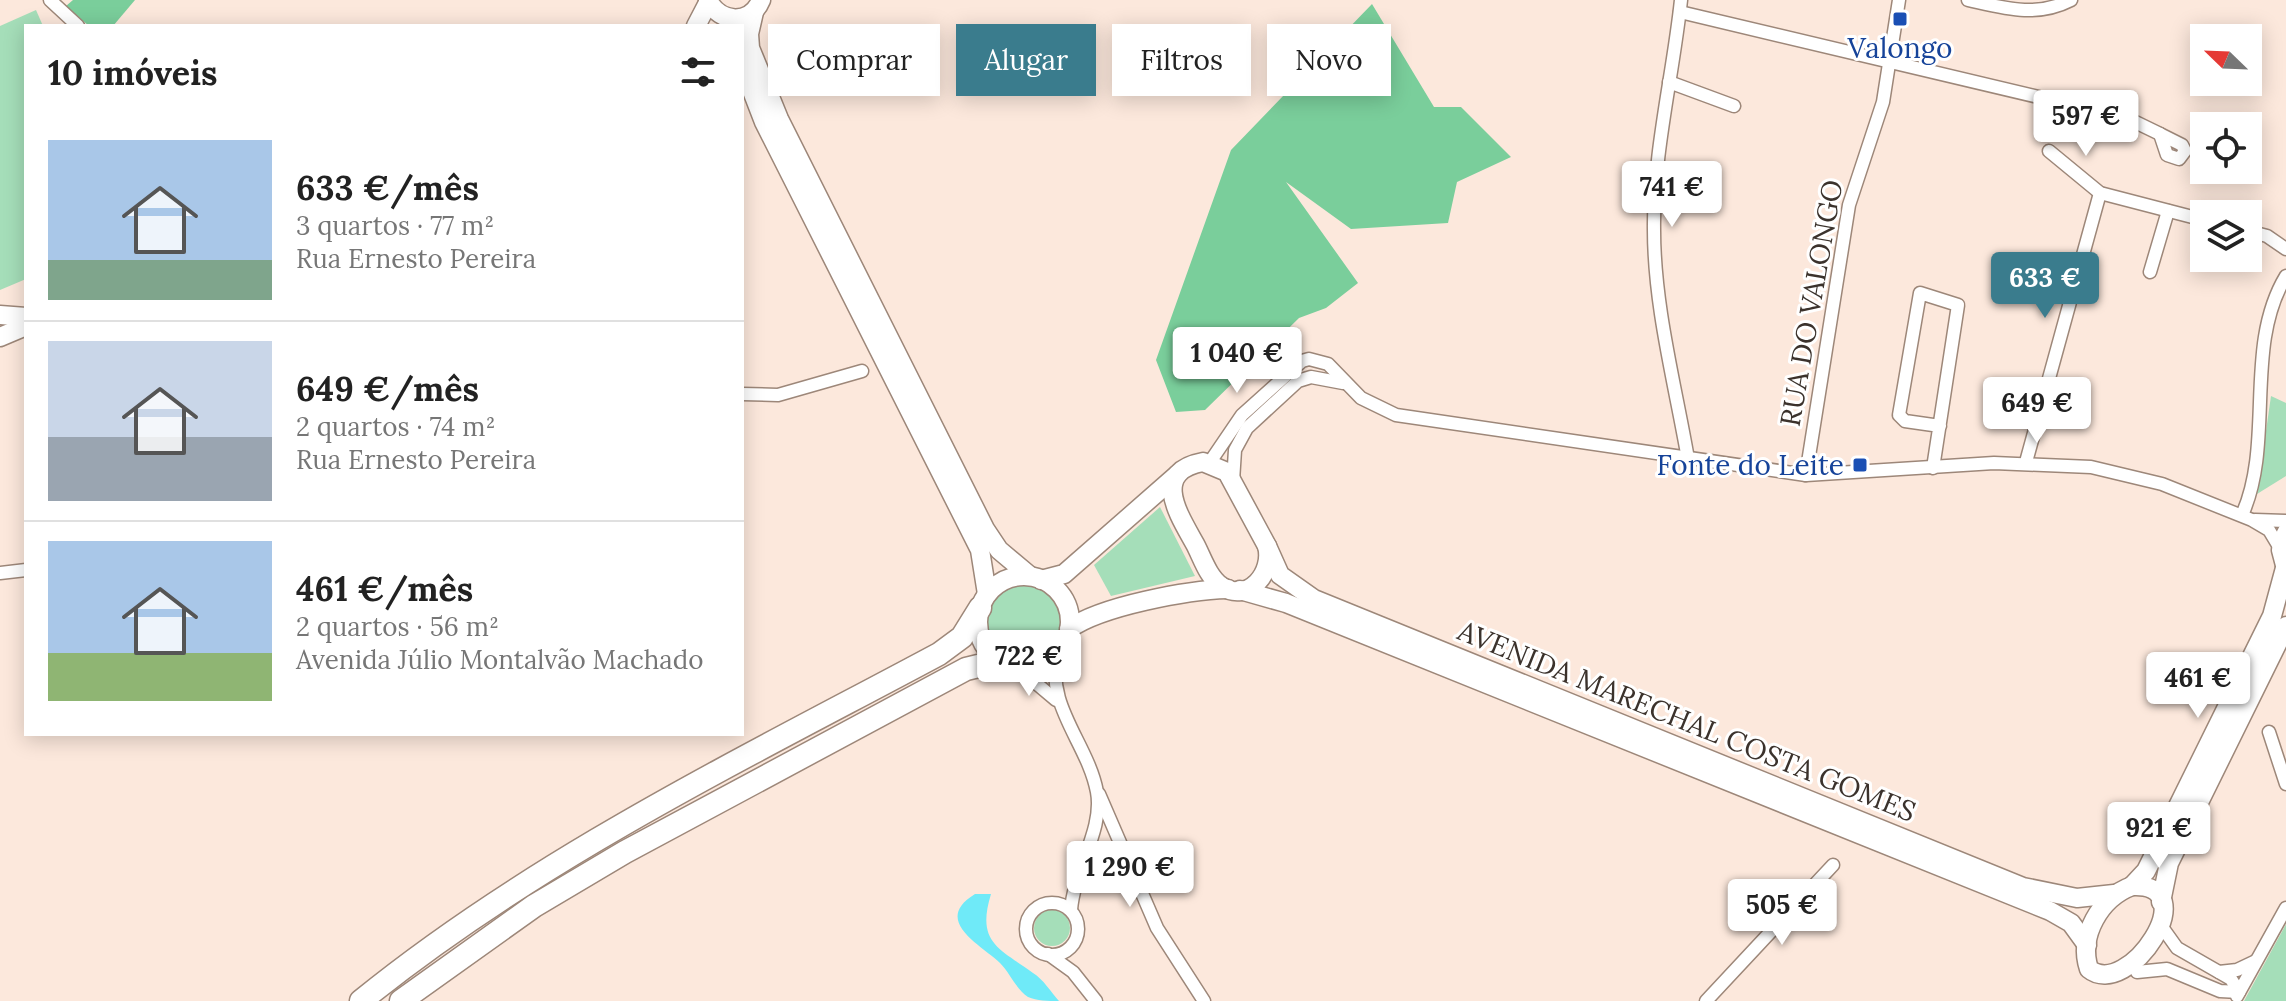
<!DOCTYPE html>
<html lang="pt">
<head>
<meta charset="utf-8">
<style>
  :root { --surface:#fff; --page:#f6f6f6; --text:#222; --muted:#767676; --line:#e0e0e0; --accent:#3a7c8d }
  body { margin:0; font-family:Lora,serif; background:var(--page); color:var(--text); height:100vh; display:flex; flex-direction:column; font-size:30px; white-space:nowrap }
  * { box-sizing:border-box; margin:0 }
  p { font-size:26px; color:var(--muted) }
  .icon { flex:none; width:44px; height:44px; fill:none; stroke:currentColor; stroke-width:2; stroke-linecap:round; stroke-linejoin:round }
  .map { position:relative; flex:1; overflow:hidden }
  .side { position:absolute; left:24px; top:24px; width:720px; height:712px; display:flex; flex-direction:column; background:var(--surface); border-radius:0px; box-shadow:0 4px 20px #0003 }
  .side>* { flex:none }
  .top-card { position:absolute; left:768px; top:24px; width:760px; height:72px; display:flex; gap:16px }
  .needle { width:52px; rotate:293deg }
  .controls { position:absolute; left:2190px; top:24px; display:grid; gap:16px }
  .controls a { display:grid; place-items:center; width:72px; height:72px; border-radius:0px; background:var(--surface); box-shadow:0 4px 20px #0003; font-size:40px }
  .price { position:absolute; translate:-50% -68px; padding:0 18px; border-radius:8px; background:#fff; color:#222; font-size:26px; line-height:52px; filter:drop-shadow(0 2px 4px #0008) }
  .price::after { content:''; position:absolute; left:50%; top:48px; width:24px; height:18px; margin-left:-12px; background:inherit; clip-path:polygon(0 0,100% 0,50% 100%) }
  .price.on { background:var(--accent); color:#fff }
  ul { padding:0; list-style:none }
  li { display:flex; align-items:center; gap:24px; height:200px; padding:0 24px }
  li+li { border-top:2px solid var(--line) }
  li span { display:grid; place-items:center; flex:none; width:224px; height:160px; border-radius:0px; color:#555 }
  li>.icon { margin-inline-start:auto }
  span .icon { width:96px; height:96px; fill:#fffc; stroke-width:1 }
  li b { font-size:34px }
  h2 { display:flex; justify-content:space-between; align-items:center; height:96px; padding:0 24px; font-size:34px }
  .pill { padding:0 28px; border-radius:0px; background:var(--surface); box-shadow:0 4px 20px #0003; font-size:28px; line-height:72px }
  .pill.on { background:var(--accent); color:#fff }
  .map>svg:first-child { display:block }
  .green { fill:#a5deb9 }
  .forest { fill:#7ace9b }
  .water { fill:#6feaf8 }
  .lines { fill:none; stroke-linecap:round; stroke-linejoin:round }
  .street-casing { stroke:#9d8779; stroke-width:15 }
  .secondary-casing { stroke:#9d8779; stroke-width:21 }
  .highway-casing { stroke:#9d8779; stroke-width:25 }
  .street { stroke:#fff; stroke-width:12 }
  .secondary { stroke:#fff; stroke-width:18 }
  .highway { stroke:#fff; stroke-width:22 }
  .transit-dot { fill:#1a4fb4; stroke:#fff; stroke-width:3 }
  .labels { text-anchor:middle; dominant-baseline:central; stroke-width:6; stroke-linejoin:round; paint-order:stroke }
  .transit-label { font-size:28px; fill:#164399; stroke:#fff }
  .street-label { font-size:28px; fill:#3b322c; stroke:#fff }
</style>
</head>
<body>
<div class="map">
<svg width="2286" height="1001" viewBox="0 0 2286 1001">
  <rect width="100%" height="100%" fill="#fce8dc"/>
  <g class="green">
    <path d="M36,10L43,26H26V279L0,290V26Z"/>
    <path d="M2271,396L2286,403V476L2257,494Z"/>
    <path d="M1160,507L1195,576L1111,596L1094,565Z"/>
    <circle cx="1024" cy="621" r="37"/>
    <circle cx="1052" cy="928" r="18"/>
    <path d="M2286,924V1001H2244L2285,926Z"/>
  </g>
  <g class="forest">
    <path d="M73,0H135L113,26H89L66,6Z"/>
    <path d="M1372,4L1434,107H1461L1511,157L1457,182L1448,223L1351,229L1286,182L1358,283L1326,308L1299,318L1205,410L1176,412L1156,360L1231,150Z"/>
  </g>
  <path class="water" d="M975,894H991C976,943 999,948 1033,973C1043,979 1051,992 1059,1001C1048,1001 1037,1001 1028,997C1016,989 1010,973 1000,963C982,945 931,921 975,894Z"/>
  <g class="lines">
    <defs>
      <g id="street">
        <path d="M50,0L78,26"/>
        <path d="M1681,0C1673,76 1653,153 1654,230C1654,306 1675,384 1688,459"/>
        <path d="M1968,0C2004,8 2036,18 2071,0"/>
        <path d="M1680,12L2127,118L2160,134"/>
        <path d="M1669,82L1734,106"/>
        <path d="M2160,134L2182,145L2185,151L2179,159L2167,155Z"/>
        <path d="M2049,151L2100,193L2204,220"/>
        <path d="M2248,231L2267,236L2286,249"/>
        <path d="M2150,272L2168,211"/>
        <path d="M742,394L778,395L862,371"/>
        <path d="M1210,462L1242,415L1302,361L1309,359L1328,364L1361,398L1396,415L1806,475L1994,463L2091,467L2162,484L2252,520L2269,530L2281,550"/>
        <path d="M2026,462L2100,193"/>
        <path d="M1933,468L1958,305L1920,293L1899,415L1905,421L1940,426"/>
        <path d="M1806,475L1849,205L1883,102L1899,0"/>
        <path d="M1233,481L1235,450L1247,428L1298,381L1311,377L1343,383"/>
        <path d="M2242,515C2275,442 2243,347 2286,276"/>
        <path d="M2255,520L2286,521"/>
        <path d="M0,573L26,570"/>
        <path d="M1058,653C1044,705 1088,743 1097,792C1104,829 1074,870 1071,910"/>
        <path d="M1018,668L1056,700"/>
        <path d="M2269,732L2286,784"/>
        <path d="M1099,794L1157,928L1204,1001"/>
        <circle cx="1052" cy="929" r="26"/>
        <path d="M2162,927L2177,948L2231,979L2239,992"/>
        <path d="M1048,954L1073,972L1096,1001"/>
        <path d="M2137,972L2167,969L2220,991L2239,992"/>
        <path d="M2219,972L2237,970L2256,961"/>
        <path d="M2237,996L2286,908"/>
        <path d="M1706,1001L1833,865"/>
      </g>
      <g id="secondary">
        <path d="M708,0C720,24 751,25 761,0"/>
        <path d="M754,12L749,34L750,48L779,119L985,529L999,550L1030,576"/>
        <path d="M696,26L709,1"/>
        <path d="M742,65L764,122L980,550L987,594"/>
        <path d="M0,315L26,317"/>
        <path d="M0,337L26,326"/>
        <path d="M1203,462L1227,472L1267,546C1274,572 1249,604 1221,586C1208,577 1202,557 1195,544C1179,515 1150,472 1203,462Z"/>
        <path d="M2286,533L2281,550L2286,569"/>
        <path d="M1267,546L1280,575L1314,599L2023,887L2077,898L2114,894"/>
        <circle cx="1024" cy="622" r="46"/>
        <path d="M1041,580L1064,574L1177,475"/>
        <path d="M1240,590L1286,603L2050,911L2071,923L2087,945"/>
        <path d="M1069,629C1101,606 1188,590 1228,589"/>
        <path d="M2132,886L2146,871L2272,616L2285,568"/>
        <path d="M2132,886C2208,882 2128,1001 2089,969C2078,936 2100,898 2132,886Z"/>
        <path d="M2161,902L2169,863L2286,626"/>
      </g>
      <g id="highway">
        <path d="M361,1001C536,859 741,760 939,654L962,637L980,608"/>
        <path d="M401,1001L534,906L625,852L966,669L999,661"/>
      </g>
    </defs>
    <use href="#street" class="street-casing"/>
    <use href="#secondary" class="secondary-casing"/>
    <use href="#highway" class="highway-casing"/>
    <use href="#street" class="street"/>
    <use href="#secondary" class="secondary"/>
    <use href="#highway" class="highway"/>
  </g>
  <g class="transit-dot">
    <rect x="1892" y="11" width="16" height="16" rx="4"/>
    <rect x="1852" y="457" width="16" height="16" rx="4"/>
  </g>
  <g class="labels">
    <g class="transit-label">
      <text x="1900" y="48">Valongo</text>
      <text x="1844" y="465" text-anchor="end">Fonte do Leite</text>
    </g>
    <g class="street-label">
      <text transform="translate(1811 303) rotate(-80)">RUA DO VALONGO</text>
      <text transform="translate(1687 721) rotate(22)">AVENIDA MARECHAL COSTA GOMES</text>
    </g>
  </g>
</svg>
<div class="controls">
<a><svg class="needle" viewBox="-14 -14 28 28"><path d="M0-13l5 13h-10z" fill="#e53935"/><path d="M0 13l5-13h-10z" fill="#767676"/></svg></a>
<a><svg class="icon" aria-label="locate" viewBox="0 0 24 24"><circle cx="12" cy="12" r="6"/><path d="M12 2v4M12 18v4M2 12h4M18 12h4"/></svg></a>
<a><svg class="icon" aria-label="layers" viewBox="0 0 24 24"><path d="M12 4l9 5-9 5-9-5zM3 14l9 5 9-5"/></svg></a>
</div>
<b class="price" style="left:2086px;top:158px">597 €</b>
<b class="price" style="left:1672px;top:229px">741 €</b>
<b class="price on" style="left:2045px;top:320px">633 €</b>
<b class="price" style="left:1237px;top:395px">1 040 €</b>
<b class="price" style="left:2037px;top:445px">649 €</b>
<b class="price" style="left:1029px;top:698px">722 €</b>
<b class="price" style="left:2198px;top:720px">461 €</b>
<b class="price" style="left:2159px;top:870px">921 €</b>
<b class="price" style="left:1130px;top:909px">1 290 €</b>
<b class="price" style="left:1782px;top:947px">505 €</b>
<div class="top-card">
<a class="pill">Comprar</a>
<a class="pill on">Alugar</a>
<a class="pill">Filtros</a>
<a class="pill">Novo</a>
</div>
<section class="side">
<h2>10 imóveis<svg class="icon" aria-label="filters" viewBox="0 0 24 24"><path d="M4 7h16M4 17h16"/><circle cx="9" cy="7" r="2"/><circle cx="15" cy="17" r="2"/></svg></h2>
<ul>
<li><span style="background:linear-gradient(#a9c7e8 75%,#7fa58c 0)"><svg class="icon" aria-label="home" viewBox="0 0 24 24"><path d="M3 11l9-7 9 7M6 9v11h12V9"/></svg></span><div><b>633 €/mês</b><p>3 quartos · 77 m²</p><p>Rua Ernesto Pereira</p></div></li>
<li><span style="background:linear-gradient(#c9d6e8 60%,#9aa5b1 0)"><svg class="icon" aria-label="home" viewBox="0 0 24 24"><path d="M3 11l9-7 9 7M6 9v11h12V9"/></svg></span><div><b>649 €/mês</b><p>2 quartos · 74 m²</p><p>Rua Ernesto Pereira</p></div></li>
<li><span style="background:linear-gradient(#a9c7e8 70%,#8fb573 0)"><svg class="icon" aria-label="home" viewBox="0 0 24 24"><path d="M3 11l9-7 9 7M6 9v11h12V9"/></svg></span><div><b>461 €/mês</b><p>2 quartos · 56 m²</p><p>Avenida Júlio Montalvão Machado</p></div></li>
</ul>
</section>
</div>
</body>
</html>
